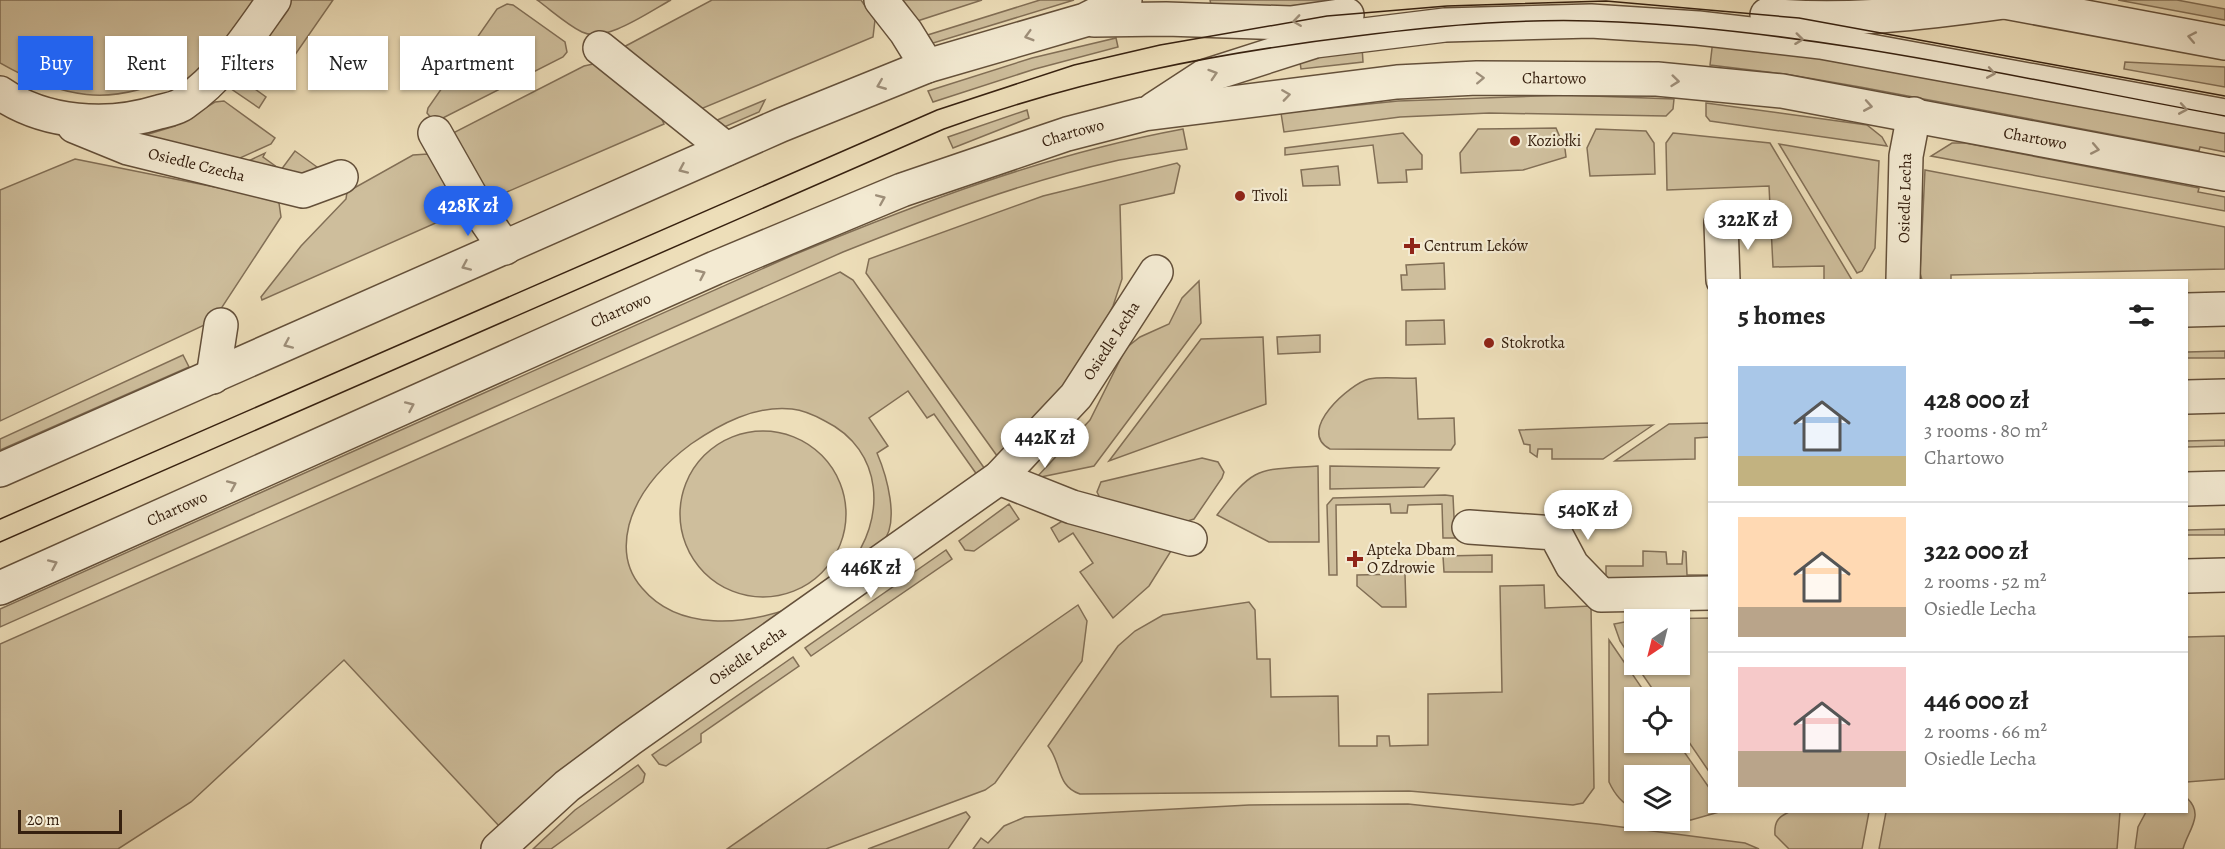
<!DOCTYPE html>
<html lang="en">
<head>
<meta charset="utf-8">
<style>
  :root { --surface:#fff; --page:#f6f6f6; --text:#222; --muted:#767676; --line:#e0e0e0; --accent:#2563eb }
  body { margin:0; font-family:Alegreya,serif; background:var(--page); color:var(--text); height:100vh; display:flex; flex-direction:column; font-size:22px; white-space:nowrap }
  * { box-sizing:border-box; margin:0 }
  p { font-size:20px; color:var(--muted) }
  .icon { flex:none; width:33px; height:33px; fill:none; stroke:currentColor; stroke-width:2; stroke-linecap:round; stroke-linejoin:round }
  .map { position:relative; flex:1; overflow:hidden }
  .details { position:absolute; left:1708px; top:279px; width:480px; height:534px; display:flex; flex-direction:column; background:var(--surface); border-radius:0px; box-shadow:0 2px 4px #0004 }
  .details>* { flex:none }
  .guide { position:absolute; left:18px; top:36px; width:570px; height:54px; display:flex; gap:12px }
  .needle { width:39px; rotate:215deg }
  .controls { position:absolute; left:1624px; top:609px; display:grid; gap:12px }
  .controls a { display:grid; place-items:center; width:66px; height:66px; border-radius:0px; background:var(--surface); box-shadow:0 2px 4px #0004; font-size:30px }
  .scale { position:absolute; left:18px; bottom:15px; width:104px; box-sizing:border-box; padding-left:6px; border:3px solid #36200f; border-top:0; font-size:16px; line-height:21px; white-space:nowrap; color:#36200f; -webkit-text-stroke:4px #f3ead2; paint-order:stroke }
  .price { position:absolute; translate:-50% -51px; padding:0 14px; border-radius:21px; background:#fff; color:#222; font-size:20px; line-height:39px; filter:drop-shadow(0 2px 3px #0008) }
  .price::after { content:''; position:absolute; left:50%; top:36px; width:18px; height:14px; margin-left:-9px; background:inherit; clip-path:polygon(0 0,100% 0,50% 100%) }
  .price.active { background:var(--accent); color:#fff }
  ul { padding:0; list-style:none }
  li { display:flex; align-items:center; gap:18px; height:150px; padding:0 30px }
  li+li { border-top:2px solid var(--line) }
  li span { display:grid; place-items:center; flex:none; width:168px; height:120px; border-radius:0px; color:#555 }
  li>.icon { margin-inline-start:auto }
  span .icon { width:72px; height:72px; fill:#fffc; stroke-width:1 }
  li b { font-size:26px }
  h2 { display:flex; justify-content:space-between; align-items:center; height:72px; padding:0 30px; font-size:26px }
  .tag { padding:0 21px; border-radius:0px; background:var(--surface); box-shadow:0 2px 4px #0004; font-size:21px; line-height:54px }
  .tag.active { background:var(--accent); color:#fff }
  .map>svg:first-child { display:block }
  .green { fill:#cebe9c; stroke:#826f56; stroke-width:1.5 }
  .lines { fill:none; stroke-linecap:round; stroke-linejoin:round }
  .minor-casing { stroke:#64503a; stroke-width:36 }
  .minor { stroke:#f3ead2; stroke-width:33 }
  .tram { stroke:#36200f; stroke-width:1.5 }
  .oneway { stroke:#9e8f7a }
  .poi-dot { fill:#8f2418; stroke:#f3ead2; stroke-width:2 }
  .labels { text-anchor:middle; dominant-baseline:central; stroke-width:4.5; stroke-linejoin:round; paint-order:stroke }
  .street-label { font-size:16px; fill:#36200f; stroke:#f3ead2 }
  .poi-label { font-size:16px; fill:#36200f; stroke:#f3ead2; text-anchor:start }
</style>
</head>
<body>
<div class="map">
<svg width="2225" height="849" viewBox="0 0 2225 849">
  <rect width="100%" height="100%" fill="#eddeb9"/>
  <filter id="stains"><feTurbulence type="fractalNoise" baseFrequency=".00333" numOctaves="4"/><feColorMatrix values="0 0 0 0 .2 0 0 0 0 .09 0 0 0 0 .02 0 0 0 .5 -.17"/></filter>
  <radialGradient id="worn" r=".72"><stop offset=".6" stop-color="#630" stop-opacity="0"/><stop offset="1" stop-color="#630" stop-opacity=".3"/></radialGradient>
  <g class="green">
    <path d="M0,0H262L185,92L176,75C111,108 61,98 0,63Z"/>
    <path d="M284,0H333L281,75L267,66L252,87L266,97L259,108L224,84Z"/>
    <path d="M537,0H671C650,11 605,44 582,32C566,24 551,10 537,0Z"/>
    <path d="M712,0H861L875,20L873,37L696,111L620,49Z"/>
    <path d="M891,0H982L908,24Z"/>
    <path d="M1040,0H1074L930,44L918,38Z"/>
    <path d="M1210,0H1356V3L1285,6L1211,5Z"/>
    <path d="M2118,0H2177L2225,9V20Z"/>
    <path d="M507,4L513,5L565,42L567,52L563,57L439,120H433L427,113L428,108L497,9Z"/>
    <path d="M1116,38L1118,47L1035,69L933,102L928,91L1032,58Z"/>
    <path d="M1713,40L2225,128V152L2200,147L2199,151L1860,87L1785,74L1710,65Z"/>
    <path d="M1362,46L1363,62L1301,69L1300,62Z"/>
    <path d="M2125,62L2225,67V87L2124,69Z"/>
    <path d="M593,64L602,68L660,115L664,124L486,201L451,137L455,132L584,66Z"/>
    <path d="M1565,95L1674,99L1673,109L1666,116L1489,113L1400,117L1284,132L1281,113L1398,101Z"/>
    <path d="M765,100L759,112L722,128L710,123Z"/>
    <path d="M224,101L275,138L271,144L229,163L142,136L175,126L215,102Z"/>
    <path d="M1706,103L1867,125L1882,137L1887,146L1710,121L1706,116Z"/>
    <path d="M1027,110L1029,118L953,148L948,137Z"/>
    <path d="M1556,128L1565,149L1566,157L1523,170L1461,173L1460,153L1478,129Z"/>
    <path d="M1183,129L1187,149C1163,153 1139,156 1115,161C1022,182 931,217 843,252L0,627V609L791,256C919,203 1047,154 1183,129Z"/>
    <path d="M1596,129L1646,131L1654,143L1655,174L1590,176L1587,148Z"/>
    <path d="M1403,133L1422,155V169L1406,170L1407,182L1378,183L1373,145L1285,155V148Z"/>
    <path d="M1673,133L1770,143L1852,280H1824V266L1773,267L1769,186L1667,190L1666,143Z"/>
    <path d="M1952,143H1965L2199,188L2198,192L2225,197V211L1931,156Z"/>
    <path d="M1779,144L1879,161L1875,248L1862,271L1857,273Z"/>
    <path d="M295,151L317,167L310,175L240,165L265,153L263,157L281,170Z"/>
    <path d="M428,154L434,158L459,201L456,214L262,300L261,297L301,246L346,199L347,192L413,155Z"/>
    <path d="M75,159L270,198L279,203L281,217L213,321L0,421V190Z"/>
    <path d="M1177,163L1180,166L1174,193L1120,205L1122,279L1113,306L1073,385L1000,460L866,273L869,259L1043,196Z"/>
    <path d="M1338,166L1340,185L1303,186L1301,170Z"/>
    <path d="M1925,170L2225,227V269L1951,275V280H1922L1920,273Z"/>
    <path d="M1444,263L1445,289L1402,290L1401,275H1407L1406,265Z"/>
    <path d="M840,272L853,280L987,472L980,479L934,414L927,418L908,391L869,418L888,446L877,453C886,474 901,523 882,543C873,552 859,559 848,567C887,520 884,450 825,421C816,416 802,410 792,409C755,405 720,424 691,444C664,464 638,492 629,525C623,549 626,570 642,588C679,632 745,625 794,607L500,827L344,660L191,802L118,849H0V644Z"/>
    <path d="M1199,281L1201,323L1094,466L1036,478L1090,420L1126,348L1140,337L1169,324L1182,298Z"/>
    <path d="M1444,320L1445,344L1406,345V321Z"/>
    <path d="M1320,335V352L1278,354L1277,337Z"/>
    <path d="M1263,337L1266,404L1109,461L1201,339Z"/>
    <path d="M2225,351V358H2187V352Z"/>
    <path d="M183,355L189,367L0,450V439Z"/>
    <path d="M1416,378L1418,419L1454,418L1455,444L1451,450L1330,449C1295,431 1351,383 1369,379C1383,376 1402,379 1416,378Z"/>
    <path d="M1710,423V437L1695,438V459L1615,461L1669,424Z"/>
    <path d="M1653,425L1603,459H1552V449H1538L1537,457L1530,452V445L1524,444L1519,430Z"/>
    <circle cx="763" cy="514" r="83"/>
    <path d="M2225,440V446L2187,447V441Z"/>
    <path d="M1202,458L1218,462L1224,472L1222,478L1194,519L1178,524L1100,498L1097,492L1101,482Z"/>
    <path d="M1318,466L1319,542H1269L1217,515C1255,465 1257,470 1318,466Z"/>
    <path d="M1330,466L1439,468L1424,487L1330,489Z"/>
    <path d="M1445,495L1453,496L1455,538H1443L1442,504L1408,505L1407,513H1391L1390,504L1336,505L1337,575H1329L1327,505L1333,498Z"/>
    <path d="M1009,504L1019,519L974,551L965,550L959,541Z"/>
    <path d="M1067,518L1171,551L1149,586L1113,618L1080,572L1093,563L1073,533L1059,542L1051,528Z"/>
    <path d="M2225,529V535H2187V530Z"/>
    <path d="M946,550L952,559L811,656L805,648Z"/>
    <path d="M1643,551L1666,552L1667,564H1682L1683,551L1686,552L1687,575H1710V584L1606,579V566H1643Z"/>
    <path d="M1492,555V572H1444L1443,556Z"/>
    <path d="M1405,574L1406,607H1382L1357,586V575Z"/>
    <path d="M1544,585L1545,608L1591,606L1594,788L1583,803L1573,805L1409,791L1080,794C1056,786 1062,763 1048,746L1118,646L1135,631L1163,615L1249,602L1255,610L1257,659H1270L1271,697L1338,696L1339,746H1377V736H1389L1390,746L1428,745V694L1502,692L1500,586Z"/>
    <path d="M1078,605L1087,621L1082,661L995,783L985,790L826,849H727Z"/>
    <path d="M1710,618V773L1680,729V698L1658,697L1636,665L1680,664V620L1656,619Z"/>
    <path d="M1635,620V664L1620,641L1614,624Z"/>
    <path d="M2225,636V779L2187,782V637Z"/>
    <path d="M1609,640L1648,697L1635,698V742L1678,743L1710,789V812H1719L1691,820H1680V776H1635V810C1622,803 1615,795 1609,782Z"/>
    <path d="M793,657L799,666L701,734V742L666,766L659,764L652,755Z"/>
    <path d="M638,765L645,774L643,782L551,849H533L575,810Z"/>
    <path d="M2187,798C2205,815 2188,830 2183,849H2135L2138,827L2146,812H2187Z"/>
    <path d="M1408,804L1598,824L1745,843L1759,849H973L981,838L988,843L1004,826L1025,817L1249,805Z"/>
    <path d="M966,812L970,817L948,849H868Z"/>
    <path d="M1789,812H1869L1862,849H1789L1775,835C1774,822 1778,817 1789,812Z"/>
    <path d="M1886,812H2120L2117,849H1879Z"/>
  </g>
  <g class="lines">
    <defs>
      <g id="minor">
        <path d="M881,0L906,32L927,66"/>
        <path d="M1994,0L2225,43"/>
        <path d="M1767,15C1846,23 1925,13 2004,2"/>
        <path d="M1094,20L1166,19L1291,23L1347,15"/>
        <path d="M600,48L726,149"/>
        <path d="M0,93C45,124 108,128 159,112C167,110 178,108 184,103C223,76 247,38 274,0"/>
        <path d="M1154,109L1203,77L1315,41L1445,25L1591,21L1698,28L1821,42L2225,116"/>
        <path id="s1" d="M74,126L128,148L303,191L341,177"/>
        <path d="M435,133L478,209L505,248"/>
        <path d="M1721,223L1723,280"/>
        <path id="s2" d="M1903,280L1906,156L1914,114"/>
        <path d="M2187,310L2225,309"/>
        <path d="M213,377L221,325"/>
        <path d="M2187,397L2225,396"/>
        <path d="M0,470L781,125L927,66L1085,20L1125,0"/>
        <path d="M999,478L1072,507L1190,539"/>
        <path d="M2187,489L2225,488"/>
        <path d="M1469,527L1555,533L1572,565L1601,595L1710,593"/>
        <path d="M2187,576L2225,575"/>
        <path id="s3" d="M0,588L715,268L902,190L1067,134L1144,114L1397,82L1477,78L1657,79L1782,91L2225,174"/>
        <path id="s4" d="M498,849L567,786L630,739L999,478L1076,396L1156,272"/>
      </g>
    </defs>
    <use href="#minor" class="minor-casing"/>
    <use href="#minor" class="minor"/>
    <g class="tram">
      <path d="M0,519L937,110L1074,65L1160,45L1327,16L1447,6L1606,1L1799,18L2225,96"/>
      <path d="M0,542L944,129C1078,80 1216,53 1357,36C1444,25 1531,17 1618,22C1823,32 2024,79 2225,116"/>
    </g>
  </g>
  <defs><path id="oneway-chevron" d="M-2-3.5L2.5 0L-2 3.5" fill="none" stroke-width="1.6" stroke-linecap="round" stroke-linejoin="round" transform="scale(1.5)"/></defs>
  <g class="oneway">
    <use href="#oneway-chevron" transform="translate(1297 21) rotate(172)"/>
    <use href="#oneway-chevron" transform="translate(1029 36) rotate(164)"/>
    <use href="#oneway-chevron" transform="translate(2192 37) rotate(-169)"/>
    <use href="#oneway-chevron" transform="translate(1799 39) rotate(7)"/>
    <use href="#oneway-chevron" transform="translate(1991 73) rotate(10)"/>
    <use href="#oneway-chevron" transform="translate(1213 74) rotate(-18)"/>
    <use href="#oneway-chevron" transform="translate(1480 78) rotate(-2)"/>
    <use href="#oneway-chevron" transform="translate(1675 81) rotate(6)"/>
    <use href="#oneway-chevron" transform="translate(881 85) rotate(158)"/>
    <use href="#oneway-chevron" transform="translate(1286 95) rotate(-8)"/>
    <use href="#oneway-chevron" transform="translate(1868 106) rotate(10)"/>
    <use href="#oneway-chevron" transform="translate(2183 109) rotate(10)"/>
    <use href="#oneway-chevron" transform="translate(2095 149) rotate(11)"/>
    <use href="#oneway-chevron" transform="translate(683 169) rotate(156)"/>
    <use href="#oneway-chevron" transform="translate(881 199) rotate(-23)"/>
    <use href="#oneway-chevron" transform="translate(466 266) rotate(156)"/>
    <use href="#oneway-chevron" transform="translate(701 274) rotate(-25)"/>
    <use href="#oneway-chevron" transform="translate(288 344) rotate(156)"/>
    <use href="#oneway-chevron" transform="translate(410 406) rotate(-24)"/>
    <use href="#oneway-chevron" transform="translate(232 485) rotate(-24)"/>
    <use href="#oneway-chevron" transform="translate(53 564) rotate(-24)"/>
  </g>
  <g class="poi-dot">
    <circle cx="1515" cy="141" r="6"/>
    <circle cx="1240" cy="196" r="6"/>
    <path d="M1409 237h6v6h6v6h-6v6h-6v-6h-6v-6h6z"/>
    <circle cx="1489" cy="343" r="6"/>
    <path d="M1352 550h6v6h6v6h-6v6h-6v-6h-6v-6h6z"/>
  </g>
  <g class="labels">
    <g class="street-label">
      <text stroke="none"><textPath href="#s3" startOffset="1652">Chartowo</textPath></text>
      <text stroke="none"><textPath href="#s3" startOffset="1166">Chartowo</textPath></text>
      <text stroke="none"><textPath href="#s3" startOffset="2138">Chartowo</textPath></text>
      <text stroke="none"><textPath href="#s1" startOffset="129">Osiedle Czecha</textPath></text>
      <text stroke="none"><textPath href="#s2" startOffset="82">Osiedle Lecha</textPath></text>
      <text stroke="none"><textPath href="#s3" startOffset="680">Chartowo</textPath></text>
      <text stroke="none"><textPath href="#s4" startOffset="802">Osiedle Lecha</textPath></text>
      <text stroke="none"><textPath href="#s3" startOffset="194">Chartowo</textPath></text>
      <text stroke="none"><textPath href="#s4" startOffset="316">Osiedle Lecha</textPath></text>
    </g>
    <g class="poi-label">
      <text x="1527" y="141">Koziołki</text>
      <text x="1252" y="196">Tivoli</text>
      <text x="1424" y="246">Centrum Leków</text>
      <text x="1501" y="343">Stokrotka</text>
      <text x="1367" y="550">Apteka Dbam<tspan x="1367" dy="18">O Zdrowie</tspan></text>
    </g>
  </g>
  <rect width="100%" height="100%" filter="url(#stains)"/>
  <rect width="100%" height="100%" fill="url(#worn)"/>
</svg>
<div class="controls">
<a><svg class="needle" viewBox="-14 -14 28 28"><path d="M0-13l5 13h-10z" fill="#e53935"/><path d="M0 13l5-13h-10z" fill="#767676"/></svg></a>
<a><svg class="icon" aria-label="locate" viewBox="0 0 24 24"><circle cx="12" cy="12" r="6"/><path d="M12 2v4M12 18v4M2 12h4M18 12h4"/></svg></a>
<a><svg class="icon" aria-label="layers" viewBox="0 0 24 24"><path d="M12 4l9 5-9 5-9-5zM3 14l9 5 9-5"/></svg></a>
</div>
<div class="scale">20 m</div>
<b class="price active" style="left:468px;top:237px">428K zł</b>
<b class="price" style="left:1748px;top:251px">322K zł</b>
<b class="price" style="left:1045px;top:469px">442K zł</b>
<b class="price" style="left:1588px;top:541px">540K zł</b>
<b class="price" style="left:871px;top:599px">446K zł</b>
<div class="guide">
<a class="tag active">Buy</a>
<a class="tag">Rent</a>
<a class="tag">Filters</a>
<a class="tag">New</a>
<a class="tag">Apartment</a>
</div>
<section class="details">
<h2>5 homes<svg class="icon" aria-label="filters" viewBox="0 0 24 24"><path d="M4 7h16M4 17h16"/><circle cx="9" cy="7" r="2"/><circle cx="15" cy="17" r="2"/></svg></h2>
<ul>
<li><span style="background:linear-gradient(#a9c7e8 75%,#c2b280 0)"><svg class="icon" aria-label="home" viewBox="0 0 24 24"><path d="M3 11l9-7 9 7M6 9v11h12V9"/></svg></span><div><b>428 000 zł</b><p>3 rooms · 80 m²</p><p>Chartowo</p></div></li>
<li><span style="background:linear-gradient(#ffd9b3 75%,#b9a48a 0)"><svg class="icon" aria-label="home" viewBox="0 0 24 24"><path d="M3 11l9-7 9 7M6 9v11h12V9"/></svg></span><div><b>322 000 zł</b><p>2 rooms · 52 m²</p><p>Osiedle Lecha</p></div></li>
<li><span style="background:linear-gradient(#f6c9c9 70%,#b9a48a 0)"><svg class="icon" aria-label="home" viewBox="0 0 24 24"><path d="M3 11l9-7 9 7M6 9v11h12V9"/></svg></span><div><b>446 000 zł</b><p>2 rooms · 66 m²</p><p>Osiedle Lecha</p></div></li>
</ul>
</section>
</div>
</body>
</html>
